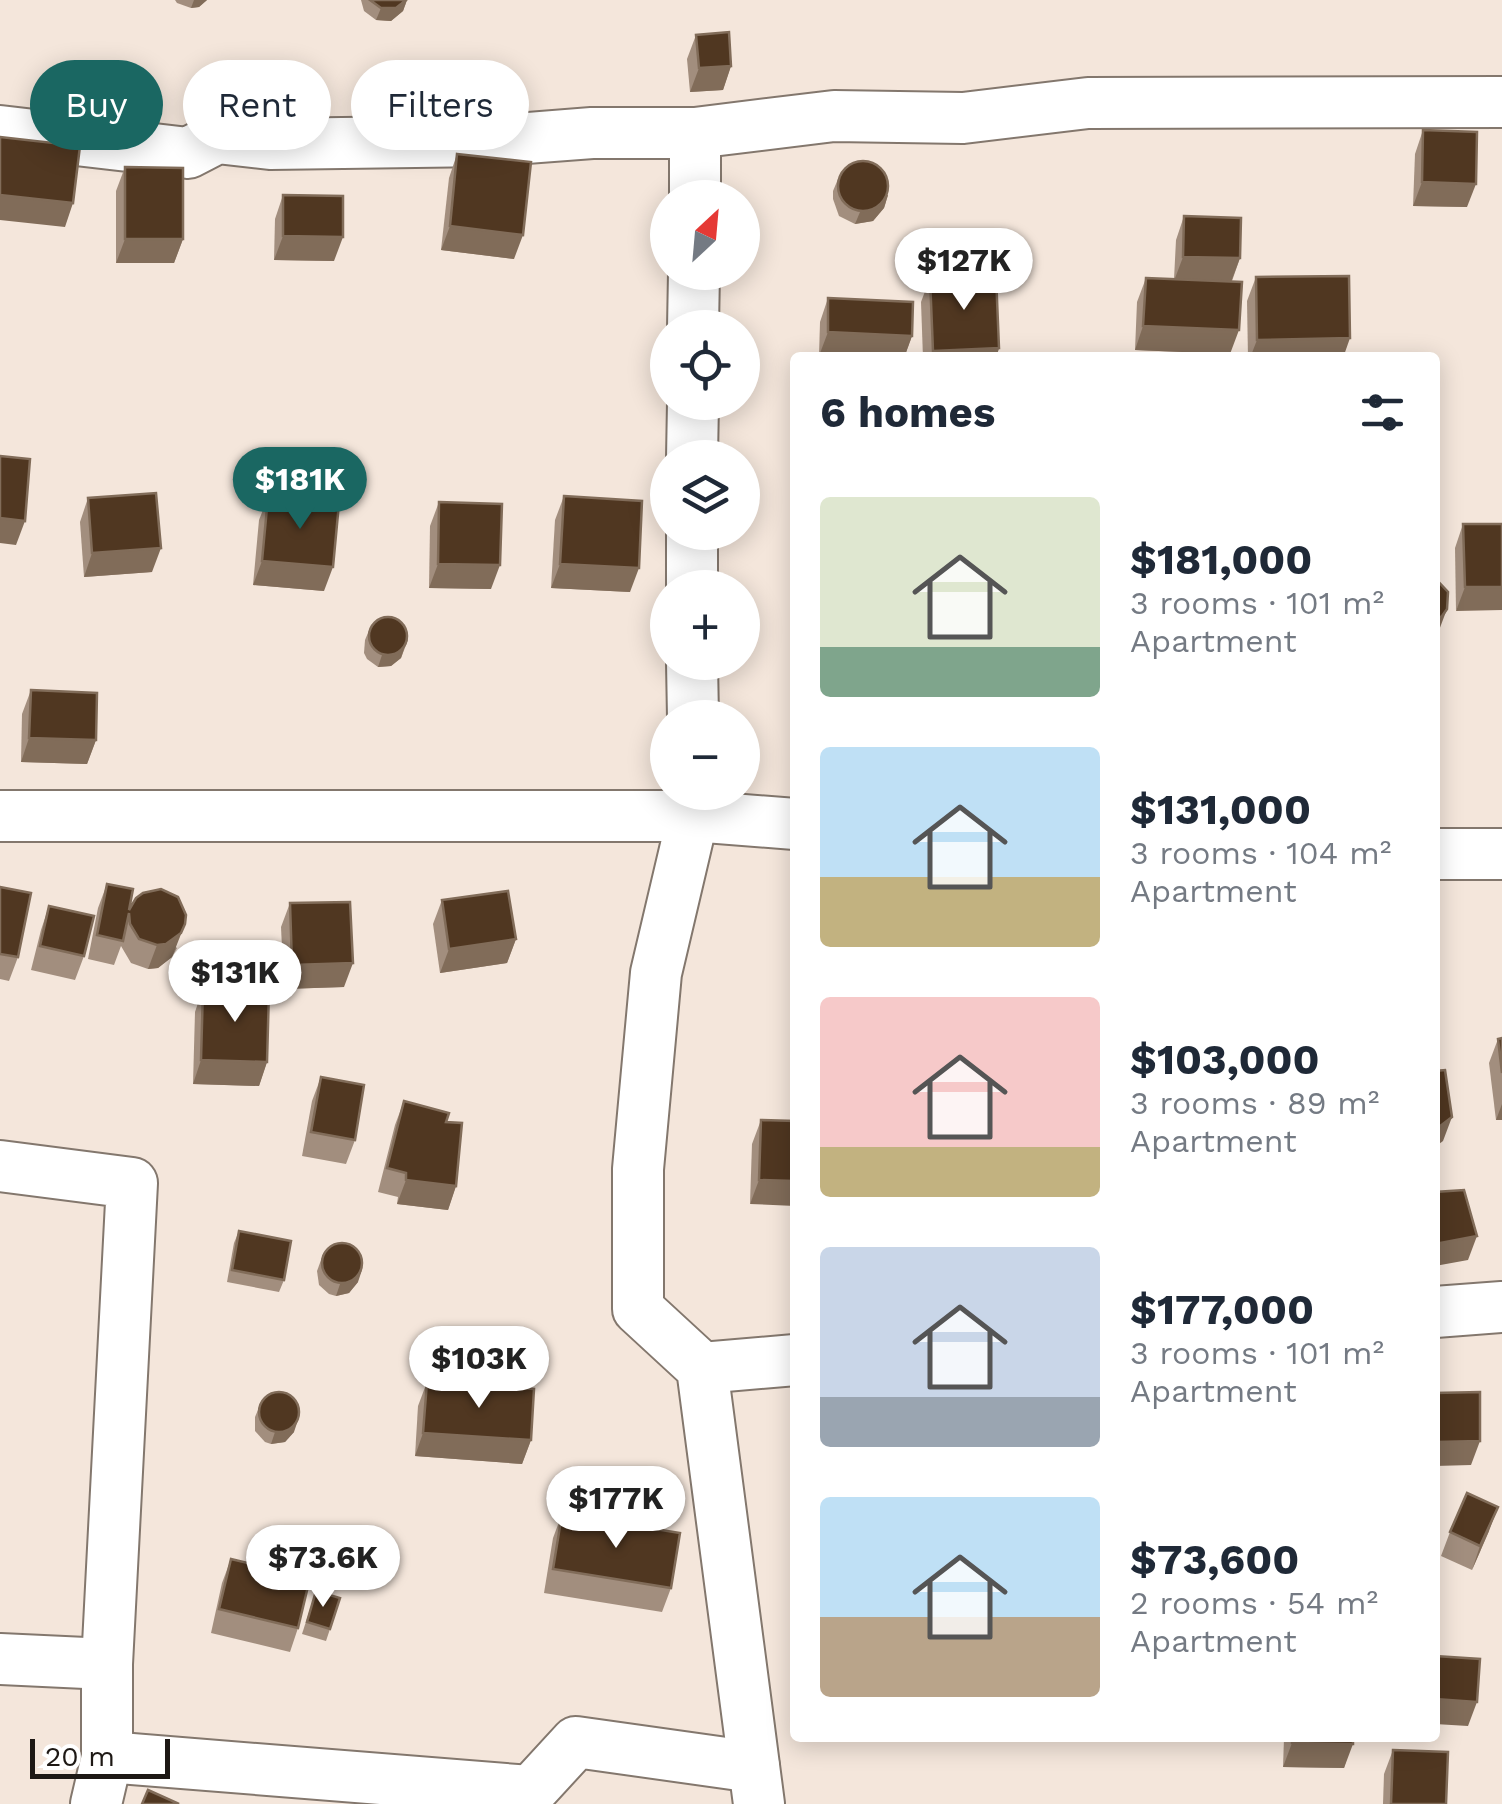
<!DOCTYPE html>
<html lang="en">
<head>
<meta charset="utf-8">
<style>
  :root { --surface:#fff; --page:#f6f6f7; --text:#1f2937; --muted:#747a83; --accent:#1a6762 }
  body { margin:0; font-family:"Work Sans",sans-serif; background:var(--page); color:var(--text); height:100vh; display:flex; flex-direction:column; font-size:38px; white-space:nowrap }
  * { box-sizing:border-box; margin:0 }
  p { font-size:32px; color:var(--muted) }
  .icon { flex:none; width:55px; height:55px; fill:none; stroke:currentColor; stroke-width:2; stroke-linecap:round; stroke-linejoin:round }
  .map { position:relative; flex:1; overflow:hidden }
  .side { position:absolute; left:790px; top:352px; width:650px; height:1390px; display:flex; flex-direction:column; background:var(--surface); border-radius:10px; box-shadow:0 5px 25px #0003 }
  .side>* { flex:none }
  .guide { position:absolute; left:30px; top:60px; width:610px; height:90px; display:flex; gap:20px }
  .needle { width:65px; rotate:26deg }
  .controls { position:absolute; left:650px; top:180px; display:grid; gap:20px }
  .controls a { display:grid; place-items:center; width:110px; height:110px; border-radius:50%; background:var(--surface); box-shadow:0 5px 25px #0003; font-size:50px }
  .scale { position:absolute; left:30px; bottom:25px; width:140px; box-sizing:border-box; padding-left:10px; border:5px solid #1d1814; border-top:0; font-size:28px; line-height:35px; white-space:nowrap; color:#1d1814; -webkit-text-stroke:8px #fff; paint-order:stroke }
  .price { position:absolute; translate:-50% -85px; padding:0 22px; border-radius:35px; background:#fff; color:#222; font-size:32px; line-height:65px; filter:drop-shadow(0 2px 5px #0008) }
  .price::after { content:''; position:absolute; left:50%; top:60px; width:30px; height:22px; margin-left:-15px; background:inherit; clip-path:polygon(0 0,100% 0,50% 100%) }
  .price.active { background:var(--accent); color:#fff }
  ul { padding:0; list-style:none }
  li { display:flex; align-items:center; gap:30px; height:250px; padding:0 30px }
  li span { display:grid; place-items:center; flex:none; width:280px; height:200px; border-radius:10px; color:#555 }
  li>.icon { margin-inline-start:auto }
  span .icon { width:120px; height:120px; fill:#fffc; stroke-width:1 }
  li b { font-size:42px }
  h2 { display:flex; justify-content:space-between; align-items:center; height:120px; padding:0 30px; font-size:42px }
  .pill { padding:0 35px; border-radius:45px; background:var(--surface); box-shadow:0 5px 25px #0003; font-size:35px; line-height:90px }
  .pill.active { background:var(--accent); color:#fff }
  .map>svg:first-child { display:block }
  .lines { fill:none; stroke-linecap:round; stroke-linejoin:round }
  .minor-casing { stroke:#83776d; stroke-width:54 }
  .minor { stroke:#fff; stroke-width:50 }
  .wall { fill:#a28e7e }
  .shaded-wall { fill:#816c59 }
  .building { fill:#503721; stroke:#816c59; stroke-width:2.5 }
</style>
</head>
<body>
<div class="map">
<svg width="1502" height="1804" viewBox="0 0 1502 1804">
  <rect width="100%" height="100%" fill="#f4e6db"/>
  <g class="lines">
    <defs>
      <g id="minor">
        <path d="M0,131L188,153L217,138L270,144L488,141L592,133H695L834,116L963,118L1088,103L1502,102"/>
        <path d="M695,198V133"/>
        <path d="M693,328L694,272"/>
        <path d="M692,458L693,402"/>
        <path d="M692,532V588"/>
        <path d="M692,662L693,718"/>
        <path d="M693,792V816L656,973L638,1169V1309L702,1368L759,1804"/>
        <path d="M0,816H693L795,824"/>
        <path d="M1435,854H1502"/>
        <path d="M0,1166L132,1183L107,1664V1757L96,1804"/>
        <path d="M1435,1312L1502,1307"/>
        <path d="M702,1368L795,1360"/>
        <path d="M0,1659L107,1664"/>
        <path d="M107,1757L530,1791"/>
        <path d="M519,1804L576,1742L754,1767"/>
      </g>
    </defs>
    <use href="#minor" class="minor-casing"/>
    <use href="#minor" class="minor"/>
  </g>
  <g class="wall">
    <path d="M175,0H207L199,7L191,8L177,3Z"/>
    <path d="M361,0H407L403,11L391,21L376,20L364,11Z"/>
    <path d="M696,35L731,66L723,90L690,92L687,59Z"/>
    <path d="M1423,130L1467,207L1413,206L1415,154Z"/>
    <path d="M457,154L514,259L441,250L449,178Z"/>
    <path d="M125,167L183,239L174,263H116V191Z"/>
    <path d="M838,179L888,195L884,208L873,221L855,224L839,216L833,199V191Z"/>
    <path d="M283,195L334,261L274,260L275,219Z"/>
    <path d="M1184,216L1240,258L1232,281L1230,354L1135,350L1137,302L1146,278L1174,279L1176,240Z"/>
    <path d="M1256,277L1343,358H1248L1247,301Z"/>
    <path d="M930,278L999,348L996,358H923L921,302Z"/>
    <path d="M828,298L912,336L904,358L819,356L820,322Z"/>
    <path d="M564,496L630,592L551,588L555,520Z"/>
    <path d="M268,497L324,591L253,585L259,520Z"/>
    <path d="M88,498L152,572L84,577L80,522Z"/>
    <path d="M439,502L491,589L429,588L430,526Z"/>
    <path d="M1463,524H1502L1456,611L1455,548Z"/>
    <path d="M370,628L408,640L401,658L391,666L378,667L367,659L364,653L365,640Z"/>
    <path d="M31,690L96,740L87,764L21,762L22,714Z"/>
    <path d="M107,884L129,910L177,948L172,957L158,968L148,969L131,963L121,946L114,965L88,959L98,908Z"/>
    <path d="M0,887L18,957L9,981L0,979Z"/>
    <path d="M442,900L516,939L507,963L440,973L433,924Z"/>
    <path d="M290,903L344,987L284,989L281,927Z"/>
    <path d="M49,906L84,956L75,980L31,970L41,930Z"/>
    <path d="M203,988L267,1062L259,1086L193,1084L195,1012Z"/>
    <path d="M1502,1038V1120H1496L1489,1063L1498,1039Z"/>
    <path d="M321,1077L355,1140L346,1164L302,1156L312,1101Z"/>
    <path d="M404,1101L446,1122L456,1186L448,1210L397,1204L398,1197L378,1192L395,1125Z"/>
    <path d="M761,1120L795,1121L750,1204L752,1144Z"/>
    <path d="M239,1231L284,1280L279,1292L227,1282L234,1243Z"/>
    <path d="M324,1252L358,1282L349,1293L336,1296L329,1294L319,1285L317,1271Z"/>
    <path d="M427,1382L531,1440L522,1464L415,1456L418,1406Z"/>
    <path d="M260,1405L294,1432L285,1442L271,1444L265,1442L255,1431V1417Z"/>
    <path d="M562,1514L671,1588L662,1612L544,1593L553,1538Z"/>
    <path d="M1489,1531L1472,1570L1441,1556L1450,1532Z"/>
    <path d="M231,1559L298,1628L290,1652L211,1633L222,1583Z"/>
    <path d="M312,1603L330,1629L326,1641L302,1634Z"/>
    <path d="M1284,1738H1353L1344,1768L1283,1767Z"/>
    <path d="M1393,1750L1446,1804H1383L1384,1774Z"/>
  </g>
  <g class="shaded-wall">
    <path d="M194,0H207L199,7L191,8Z"/>
    <path d="M407,0L403,11L391,21L376,20L381,8Z"/>
    <path d="M731,66L723,90L690,92L699,68Z"/>
    <path d="M1422,182L1476,184L1467,207L1413,206Z"/>
    <path d="M0,195L73,203L65,227L0,220Z"/>
    <path d="M888,195L884,208L873,221L855,224L860,212Z"/>
    <path d="M450,226L523,235L514,259L441,250Z"/>
    <path d="M283,236L343,237L334,261L274,260Z"/>
    <path d="M125,239H183L174,263H116Z"/>
    <path d="M1183,257L1240,258L1231,282L1174,281Z"/>
    <path d="M1143,326L1239,330L1230,354L1135,350Z"/>
    <path d="M828,332L912,336L904,358L819,356Z"/>
    <path d="M1350,338L1343,358H1250L1257,340Z"/>
    <path d="M999,348L996,358H930L933,351Z"/>
    <path d="M0,518L25,521L16,545L0,543Z"/>
    <path d="M161,548L152,572L84,577L92,553Z"/>
    <path d="M262,561L333,567L324,591L253,585Z"/>
    <path d="M438,564L500,565L491,589L429,588Z"/>
    <path d="M560,564L639,568L630,592L551,588Z"/>
    <path d="M1465,587H1502V610L1456,611Z"/>
    <path d="M1447,609L1438,633L1435,638V621Z"/>
    <path d="M405,646L401,658L391,666L378,667L382,655Z"/>
    <path d="M29,738L96,740L87,764L21,762Z"/>
    <path d="M185,924L172,957L158,968L148,969L157,945Z"/>
    <path d="M516,939L507,963L440,973L449,949Z"/>
    <path d="M353,963L344,987L284,989L292,965Z"/>
    <path d="M201,1060L267,1062L259,1086L193,1084Z"/>
    <path d="M1502,1104V1120H1496Z"/>
    <path d="M1452,1117L1443,1141L1435,1147V1130Z"/>
    <path d="M406,1180L456,1186L448,1210L397,1204Z"/>
    <path d="M759,1180L795,1181V1206L750,1204Z"/>
    <path d="M1477,1236L1468,1260L1435,1266V1244Z"/>
    <path d="M362,1270L358,1282L349,1293L336,1296L340,1284Z"/>
    <path d="M298,1420L294,1432L285,1442L271,1444L275,1432Z"/>
    <path d="M423,1433L531,1440L522,1464L415,1456Z"/>
    <path d="M1480,1441L1471,1465L1435,1466V1442Z"/>
    <path d="M1498,1507L1489,1531L1472,1570L1480,1546Z"/>
    <path d="M1435,1699L1477,1702L1468,1726L1435,1724Z"/>
    <path d="M1292,1743L1353,1744L1344,1768L1283,1767Z"/>
  </g>
  <g class="building">
    <path d="M370,0H406L396,8H381Z"/>
    <path d="M729,32L731,66L699,68L696,35Z"/>
    <path d="M1423,130L1477,132L1476,184L1422,182Z"/>
    <path d="M0,137L80,146L73,203L0,195Z"/>
    <path d="M457,154L531,162L523,235L450,226Z"/>
    <circle cx="863" cy="186" r="25"/>
    <path d="M125,167L183,168V239H125Z"/>
    <path d="M283,195L343,196V237L283,236Z"/>
    <path d="M1184,216L1241,218L1240,258L1183,257Z"/>
    <path d="M996,275L999,348L933,351L930,278Z"/>
    <path d="M1349,276L1350,338L1257,340L1256,277Z"/>
    <path d="M1146,278L1242,282L1239,330L1143,326Z"/>
    <path d="M828,298L913,302L912,336L828,332Z"/>
    <path d="M0,456L30,459L25,521L0,518Z"/>
    <path d="M156,493L161,548L92,553L88,498Z"/>
    <path d="M564,496L642,501L639,568L560,564Z"/>
    <path d="M268,497L339,503L333,567L262,561Z"/>
    <path d="M439,502L502,504L500,565L438,564Z"/>
    <path d="M1463,524H1502V587H1465Z"/>
    <path d="M1435,578L1448,592L1447,609L1442,616L1435,621Z"/>
    <circle cx="388" cy="636" r="19"/>
    <path d="M31,690L97,693L96,740L29,738Z"/>
    <path d="M107,884L133,889L129,910L136,898L143,893L161,889L178,897L186,915L185,924L181,933L166,944L157,945L139,939L130,924L129,913L123,941L97,935Z"/>
    <path d="M0,887L31,893L18,957L0,954Z"/>
    <path d="M508,891L516,939L449,949L442,900Z"/>
    <path d="M350,902L353,963L292,965L290,903Z"/>
    <path d="M49,906L94,916L84,956L40,946Z"/>
    <path d="M203,988L269,990L267,1062L201,1060Z"/>
    <path d="M1502,1038V1073L1498,1039Z"/>
    <path d="M1445,1070L1452,1117L1435,1130V1071Z"/>
    <path d="M321,1077L364,1085L355,1140L311,1132Z"/>
    <path d="M404,1101L449,1113L446,1122L462,1123L456,1186L406,1180V1173L387,1168Z"/>
    <path d="M761,1120L795,1121V1181L759,1180Z"/>
    <path d="M1464,1190L1477,1236L1435,1244V1192Z"/>
    <path d="M239,1231L291,1241L284,1280L232,1270Z"/>
    <circle cx="342" cy="1263" r="20"/>
    <path d="M427,1382L534,1389L531,1440L423,1433Z"/>
    <path d="M1480,1392V1441L1435,1442V1393Z"/>
    <circle cx="279" cy="1412" r="20"/>
    <path d="M1467,1493L1498,1507L1480,1546L1450,1532Z"/>
    <path d="M562,1514L680,1533L671,1588L553,1569Z"/>
    <path d="M231,1559L310,1578L298,1628L219,1609Z"/>
    <path d="M316,1591L340,1598L330,1629L307,1622Z"/>
    <path d="M1435,1656L1480,1659L1477,1702L1435,1699Z"/>
    <path d="M1292,1738H1353V1744L1292,1743Z"/>
    <path d="M1393,1750L1448,1752L1446,1804H1391Z"/>
    <path d="M148,1790L179,1804H142Z"/>
  </g>
</svg>
<div class="controls">
<a><svg class="needle" viewBox="-14 -14 28 28"><path d="M0-13l5 13h-10z" fill="#e53935"/><path d="M0 13l5-13h-10z" fill="#747a83"/></svg></a>
<a><svg class="icon" aria-label="locate" viewBox="0 0 24 24"><circle cx="12" cy="12" r="6"/><path d="M12 2v4M12 18v4M2 12h4M18 12h4"/></svg></a>
<a><svg class="icon" aria-label="layers" viewBox="0 0 24 24"><path d="M12 4l9 5-9 5-9-5zM3 14l9 5 9-5"/></svg></a>
<a>+</a>
<a>−</a>
</div>
<div class="scale">20 m</div>
<b class="price" style="left:964px;top:313px">$127K</b>
<b class="price active" style="left:300px;top:532px">$181K</b>
<b class="price" style="left:235px;top:1025px">$131K</b>
<b class="price" style="left:479px;top:1411px">$103K</b>
<b class="price" style="left:616px;top:1551px">$177K</b>
<b class="price" style="left:323px;top:1610px">$73.6K</b>
<div class="guide">
<a class="pill active">Buy</a>
<a class="pill">Rent</a>
<a class="pill">Filters</a>
</div>
<section class="side">
<h2>6 homes<svg class="icon" aria-label="filters" viewBox="0 0 24 24"><path d="M4 7h16M4 17h16"/><circle cx="9" cy="7" r="2"/><circle cx="15" cy="17" r="2"/></svg></h2>
<ul>
<li><span style="background:linear-gradient(#dfe7d0 75%,#7fa58c 0)"><svg class="icon" aria-label="home" viewBox="0 0 24 24"><path d="M3 11l9-7 9 7M6 9v11h12V9"/></svg></span><div><b>$181,000</b><p>3 rooms · 101 m²</p><p>Apartment</p></div></li>
<li><span style="background:linear-gradient(#bfe0f5 65%,#c2b280 0)"><svg class="icon" aria-label="home" viewBox="0 0 24 24"><path d="M3 11l9-7 9 7M6 9v11h12V9"/></svg></span><div><b>$131,000</b><p>3 rooms · 104 m²</p><p>Apartment</p></div></li>
<li><span style="background:linear-gradient(#f6c9c9 75%,#c2b280 0)"><svg class="icon" aria-label="home" viewBox="0 0 24 24"><path d="M3 11l9-7 9 7M6 9v11h12V9"/></svg></span><div><b>$103,000</b><p>3 rooms · 89 m²</p><p>Apartment</p></div></li>
<li><span style="background:linear-gradient(#c9d6e8 75%,#9aa5b1 0)"><svg class="icon" aria-label="home" viewBox="0 0 24 24"><path d="M3 11l9-7 9 7M6 9v11h12V9"/></svg></span><div><b>$177,000</b><p>3 rooms · 101 m²</p><p>Apartment</p></div></li>
<li><span style="background:linear-gradient(#bfe0f5 60%,#b9a48a 0)"><svg class="icon" aria-label="home" viewBox="0 0 24 24"><path d="M3 11l9-7 9 7M6 9v11h12V9"/></svg></span><div><b>$73,600</b><p>2 rooms · 54 m²</p><p>Apartment</p></div></li>
</ul>
</section>
</div>
</body>
</html>
